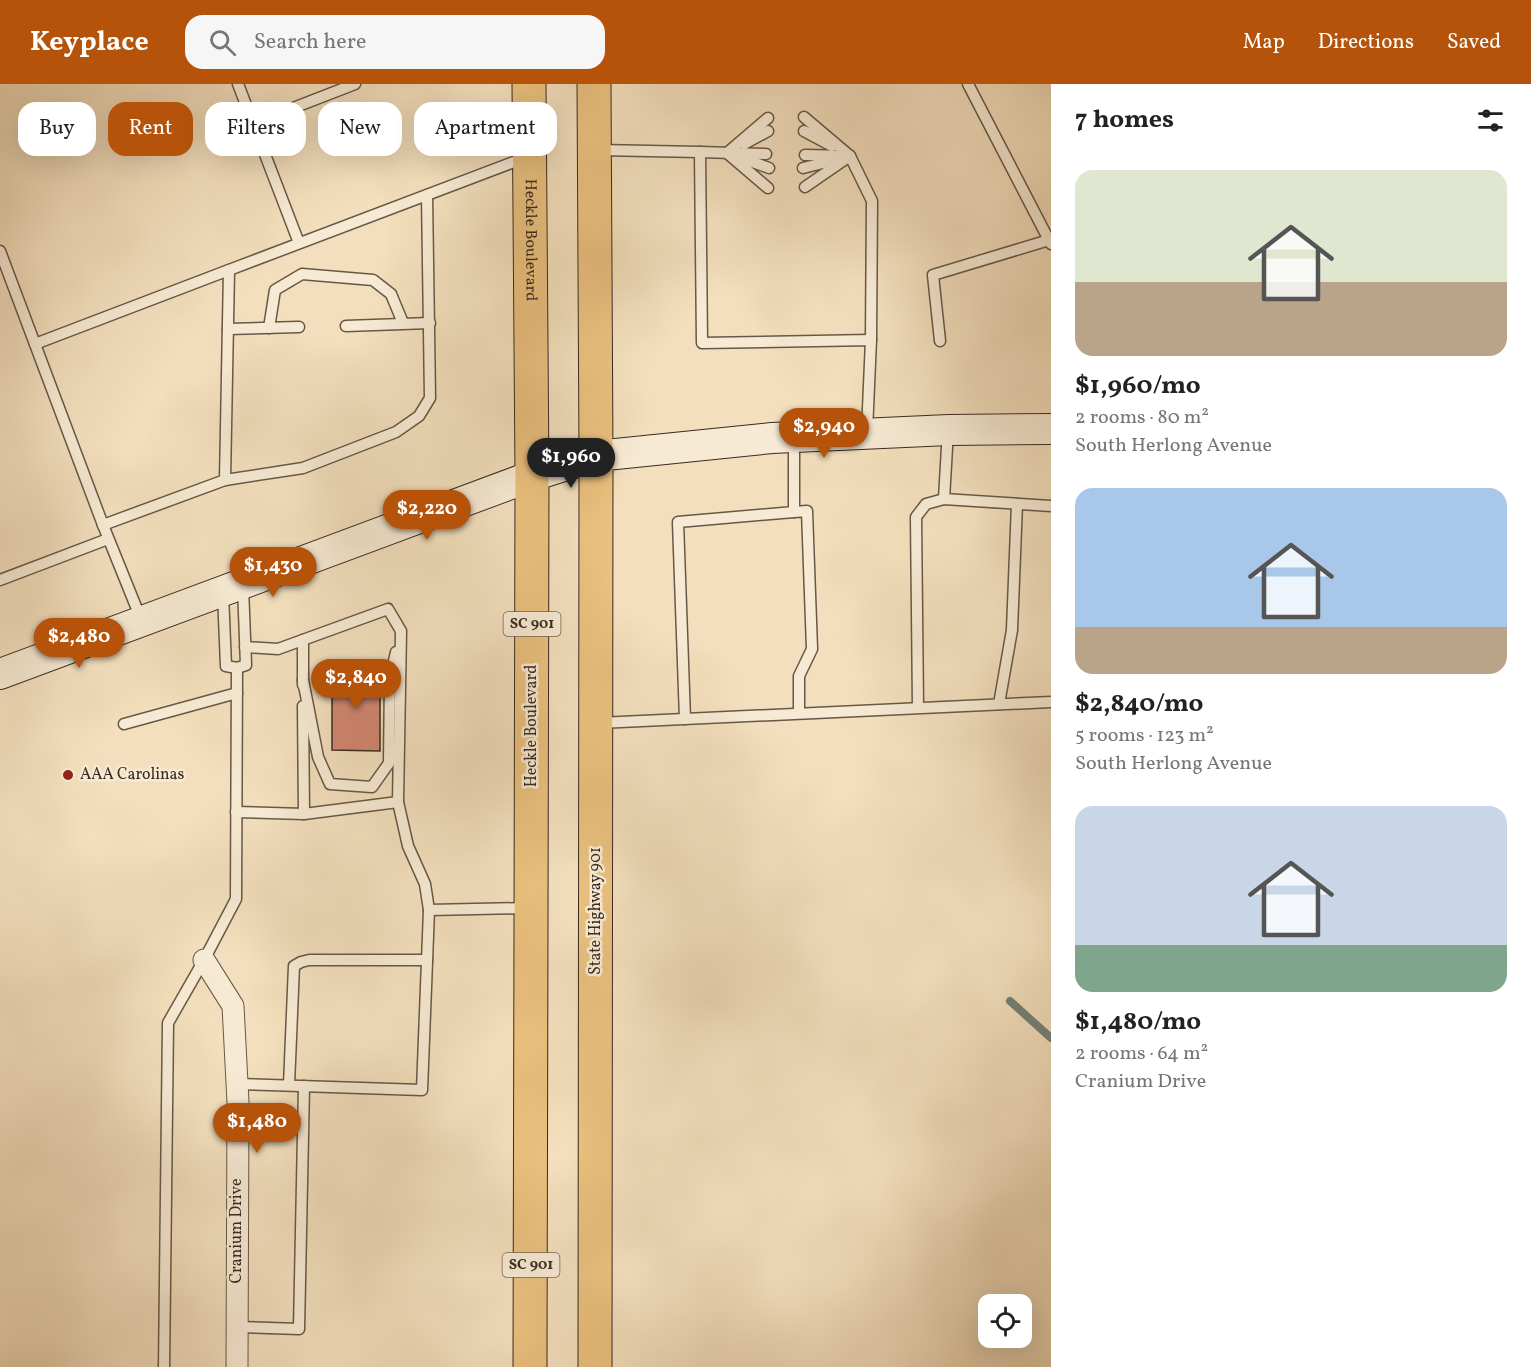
<!DOCTYPE html>
<html lang="en">
<head>
<meta charset="utf-8">
<style>
  :root { --surface:#fff; --page:#f6f6f6; --text:#222; --muted:#767676; --accent:#b45309 }
  body { margin:0; font-family:Vollkorn,serif; background:var(--page); color:var(--text); height:100vh; display:flex; flex-direction:column; font-size:22px; white-space:nowrap }
  * { box-sizing:border-box; margin:0 }
  p { font-size:20px; color:var(--muted) }
  .icon { flex:none; width:33px; height:33px; fill:none; stroke:currentColor; stroke-width:2; stroke-linecap:round; stroke-linejoin:round }
  .map { position:relative; flex:1; overflow:hidden }
  .side { display:flex; flex-direction:column; background:var(--surface); width:480px }
  .side>* { flex:none }
  .top-card { position:absolute; left:18px; top:18px; width:570px; height:54px; display:flex; gap:12px }
  .controls { position:absolute; left:978px; top:1210px; display:grid; gap:12px }
  .controls a { display:grid; place-items:center; width:54px; height:54px; border-radius:12px; background:var(--surface); box-shadow:0 6px 24px #0002; font-size:30px }
  .price { position:absolute; translate:-50% -51px; padding:0 14px; border-radius:21px; background:var(--accent); color:#fff; font-size:20px; line-height:39px; filter:drop-shadow(0 2px 3px #0008) }
  .price::after { content:''; position:absolute; left:50%; top:36px; width:18px; height:14px; margin-left:-9px; background:inherit; clip-path:polygon(0 0,100% 0,50% 100%) }
  .price.on { background:#222; color:#fff }
  ul { padding:0; list-style:none }
  li { display:grid; align-content:center; gap:12px; height:318px; padding:0 24px }
  li span { display:grid; place-items:center; height:186px; border-radius:18px; color:#555 }
  li>.icon { margin-inline-start:auto }
  span .icon { width:108px; height:108px; fill:#fffc; stroke-width:1 }
  li b { font-size:26px }
  h2 { display:flex; justify-content:space-between; align-items:center; height:72px; padding:0 24px; font-size:26px }
  .tag { padding:0 21px; border-radius:18px; background:var(--surface); box-shadow:0 6px 24px #0002; font-size:21px; line-height:54px }
  .tag.on { background:var(--accent); color:#fff }
  header { display:flex; align-items:center; gap:36px; box-sizing:border-box; height:84px; padding:0 30px; background:var(--accent); color:#fff }
  header strong { font-size:28px }
  nav { display:flex; gap:33px; margin-inline-start:auto; font-size:21px }
  .search { width:420px; height:54px; background:var(--page); display:flex; align-items:center; gap:15px; box-sizing:border-box; padding:0 21px; border-radius:18px; color:var(--muted); font-size:22px }
  main { display:flex; flex:1; min-height:0 }
  .map>svg:first-child { display:block }
  .lines { fill:none; stroke-linecap:round; stroke-linejoin:round }
  .stream { stroke:#738278; stroke-width:8 }
  .building { fill:#d38772; stroke:#382b1f; stroke-width:1.5 }
  .lane-casing { stroke:#675846; stroke-width:13 }
  .street-casing { stroke:#675846; stroke-width:23 }
  .secondary-casing { stroke:#382b1f; stroke-width:32 }
  .primary-casing { stroke:#382b1f; stroke-width:35 }
  .lane { stroke:#f7ead4; stroke-width:10 }
  .street { stroke:#f7ead4; stroke-width:21 }
  .secondary { stroke:#f7ead4; stroke-width:30 }
  .primary { stroke:#eac07e; stroke-width:33 }
  .poi-dot { fill:#8f2418; stroke:#f7ead4; stroke-width:2 }
  .labels { text-anchor:middle; dominant-baseline:central; stroke-width:5; stroke-linejoin:round; paint-order:stroke }
  .shield { fill:#f7ead4; stroke:#716455; stroke-width:1.5 }
  .shield-label { font-size:15px; font-weight:bold; fill:#382b1f }
  .street-label { font-size:16px; fill:#382b1f; stroke:#f7ead4 }
  .poi-label { font-size:16px; fill:#382b1f; stroke:#f7ead4; text-anchor:start }
</style>
</head>
<body>
<header>
<strong>Keyplace</strong>
<div class="search"><svg class="icon" aria-label="search" viewBox="0 0 24 24"><circle cx="10" cy="10" r="6"/><path d="M15 15l6 6"/></svg>Search here</div>
<nav><a>Map</a><a>Directions</a><a>Saved</a></nav>
</header>
<main>
<div class="map">
<svg width="1051" height="1283" viewBox="0 0 1051 1283">
  <rect width="100%" height="100%" fill="#f3dfbd"/>
  <filter id="stains"><feTurbulence type="fractalNoise" baseFrequency=".00333" numOctaves="4"/><feColorMatrix values="0 0 0 0 .2 0 0 0 0 .09 0 0 0 0 .02 0 0 0 .5 -.17"/></filter>
  <radialGradient id="worn" r=".72"><stop offset=".6" stop-color="#630" stop-opacity="0"/><stop offset="1" stop-color="#630" stop-opacity=".3"/></radialGradient>
  <g class="lines">
    <path class="stream" d="M1010,917L1051,954"/>
  </g>
  <path class="building" d="M332,585L380,586V667L332,666Z"/>
  <g class="lines">
    <defs>
      <g id="lane">
        <path d="M238,0L299,159"/>
        <path d="M968,0L1051,160"/>
        <path d="M804,33L850,72"/>
        <path d="M252,40L355,0"/>
        <path d="M804,47L832,62"/>
        <path d="M744,60L768,47"/>
        <path d="M598,66L700,68L702,259L871,256L867,347"/>
        <path d="M700,68L766,70"/>
        <path d="M727,69L768,104"/>
        <path d="M727,69L768,34"/>
        <path d="M805,71L850,72L872,117L871,256"/>
        <path d="M736,72L769,84"/>
        <path d="M803,84L839,75"/>
        <path d="M805,103L850,72"/>
        <path d="M0,167L103,441"/>
        <path d="M346,242L430,239"/>
        <path d="M269,244L275,206L302,190L373,196L391,210L403,239"/>
        <path d="M228,245L299,243"/>
        <path d="M940,257L933,191L1049,156"/>
        <path d="M35,260L229,186"/>
        <path d="M225,396L303,384L396,348L419,332L430,314L427,111"/>
        <path d="M944,415L948,346"/>
        <path d="M794,428L807,427L812,565L799,592V629"/>
        <path d="M0,496L108,455"/>
        <path d="M223,510L226,582L237,584L246,581L243,503"/>
        <path d="M141,535L103,441L225,396L229,186L527,73"/>
        <path d="M303,556V601"/>
        <path d="M245,563L278,565L388,525L401,547L398,718L408,762L425,800L429,826L527,824"/>
        <path d="M303,596L318,673L330,700L372,703L389,679L390,594L396,568"/>
        <path d="M999,620L1012,546L1017,420"/>
        <path d="M303,622L304,730"/>
        <path d="M918,623L916,433L926,420L944,415L1051,422"/>
        <path d="M685,635L678,438L794,428V355"/>
        <path d="M599,639L1051,618"/>
        <path d="M124,640L237,609"/>
        <path d="M236,728L304,730L398,718"/>
        <path d="M237,1000L422,1006L429,826"/>
        <path d="M289,1001L294,882L301,878L309,876H427"/>
        <path d="M237,1243L299,1245L304,1002"/>
        <path d="M164,1283L168,939L204,876L236,815L237,584"/>
      </g>
      <path id="street" d="M204,876L233,922L238,1018L237,1283"/>
      <path id="secondary" d="M0,590L532,392L596,372L772,354L949,346L1051,345"/>
      <g id="primary">
        <path id="s1" d="M529,0L532,392L530,1283"/>
        <path d="M594,0L596,372L595,1283"/>
      </g>
    </defs>
    <use href="#lane" class="lane-casing"/>
    <use href="#street" class="street-casing"/>
    <use href="#secondary" class="secondary-casing"/>
    <use href="#primary" class="primary-casing"/>
    <use href="#lane" class="lane"/>
    <use href="#street" class="street"/>
    <use href="#secondary" class="secondary"/>
    <use href="#primary" class="primary"/>
  </g>
  <circle class="poi-dot" cx="68" cy="691" r="6"/>
  <g class="labels">
    <g class="shield">
      <rect x="503.5" y="528" width="57" height="24" rx="4.5"/>
      <rect x="502.5" y="1169" width="57" height="24" rx="4.5"/>
    </g>
    <g class="shield-label">
      <text x="532" y="540">SC 901</text>
      <text x="531" y="1181">SC 901</text>
    </g>
    <g class="street-label">
      <text stroke="none"><textPath href="#s1" startOffset="156">Heckle Boulevard</textPath></text>
      <text transform="translate(532 642) rotate(-90)">Heckle Boulevard</text>
      <text transform="translate(596 827) rotate(-90)">State Highway 901</text>
      <text transform="translate(237 1147) rotate(-90)">Cranium Drive</text>
    </g>
    <g class="poi-label">
      <text x="80" y="691">AAA Carolinas</text>
    </g>
  </g>
  <rect width="100%" height="100%" filter="url(#stains)"/>
  <rect width="100%" height="100%" fill="url(#worn)"/>
</svg>
<div class="controls">
<a><svg class="icon" aria-label="locate" viewBox="0 0 24 24"><circle cx="12" cy="12" r="6"/><path d="M12 2v4M12 18v4M2 12h4M18 12h4"/></svg></a>
</div>
<b class="price" style="left:824px;top:375px">$2,940</b>
<b class="price on" style="left:571px;top:405px">$1,960</b>
<b class="price" style="left:427px;top:457px">$2,220</b>
<b class="price" style="left:273px;top:514px">$1,430</b>
<b class="price" style="left:79px;top:585px">$2,480</b>
<b class="price" style="left:356px;top:626px">$2,840</b>
<b class="price" style="left:257px;top:1070px">$1,480</b>
<div class="top-card">
<a class="tag">Buy</a>
<a class="tag on">Rent</a>
<a class="tag">Filters</a>
<a class="tag">New</a>
<a class="tag">Apartment</a>
</div>
</div>
<section class="side">
<h2>7 homes<svg class="icon" aria-label="filters" viewBox="0 0 24 24"><path d="M4 7h16M4 17h16"/><circle cx="9" cy="7" r="2"/><circle cx="15" cy="17" r="2"/></svg></h2>
<ul>
<li><span style="background:linear-gradient(#dfe7d0 60%,#b9a48a 0)"><svg class="icon" aria-label="home" viewBox="0 0 24 24"><path d="M3 11l9-7 9 7M6 9v11h12V9"/></svg></span><div><b>$1,960/mo</b><p>2 rooms · 80 m²</p><p>South Herlong Avenue</p></div></li>
<li><span style="background:linear-gradient(#a9c7e8 75%,#b9a48a 0)"><svg class="icon" aria-label="home" viewBox="0 0 24 24"><path d="M3 11l9-7 9 7M6 9v11h12V9"/></svg></span><div><b>$2,840/mo</b><p>5 rooms · 123 m²</p><p>South Herlong Avenue</p></div></li>
<li><span style="background:linear-gradient(#c9d6e8 75%,#7fa58c 0)"><svg class="icon" aria-label="home" viewBox="0 0 24 24"><path d="M3 11l9-7 9 7M6 9v11h12V9"/></svg></span><div><b>$1,480/mo</b><p>2 rooms · 64 m²</p><p>Cranium Drive</p></div></li>
</ul>
</section>
</main>
</body>
</html>
